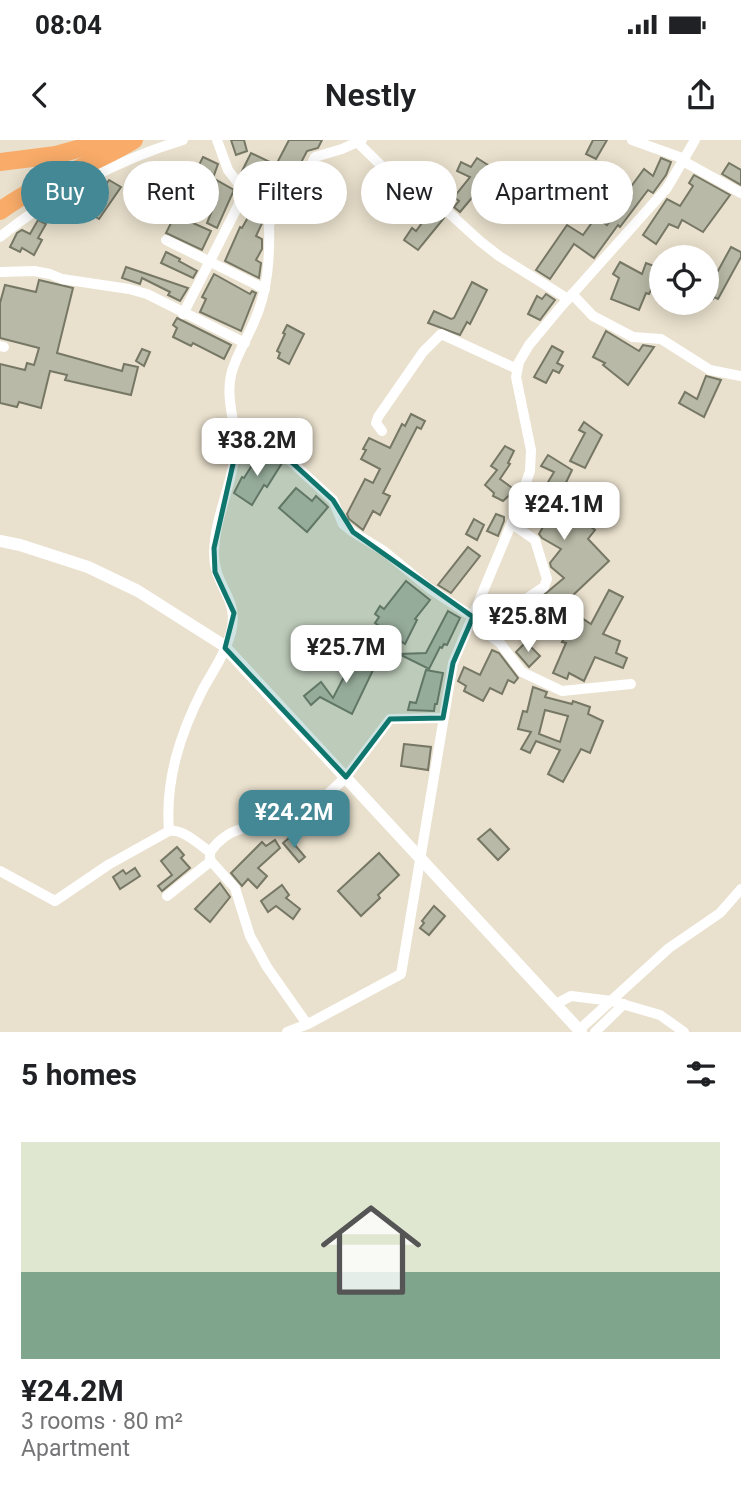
<!DOCTYPE html>
<html lang="en">
<head>
<meta charset="utf-8">
<style>
  :root { --surface:#fff; --page:#f2f2f2; --text:#202124; --muted:#757577; --accent:#448896 }
  body { margin:0; font-family:Roboto,sans-serif; background:var(--page); color:var(--text); height:100vh; display:flex; flex-direction:column; font-size:26px; white-space:nowrap }
  * { box-sizing:border-box; margin:0 }
  p { font-size:23px; color:var(--muted) }
  .icon { flex:none; width:38px; height:38px; fill:none; stroke:currentColor; stroke-width:2; stroke-linecap:round; stroke-linejoin:round }
  .map { position:relative; height:892px; overflow:hidden }
  .drawer { display:flex; flex-direction:column; background:var(--surface); flex:1 }
  .drawer>* { flex:none }
  .top-card { position:absolute; left:21px; top:21px; width:700px; height:63px; display:flex; gap:14px }
  .controls { position:absolute; left:649px; top:105px; display:grid; gap:14px }
  .controls a { display:grid; place-items:center; width:70px; height:70px; border-radius:50%; background:var(--surface); box-shadow:0 4px 18px #0003; font-size:35px }
  .price { position:absolute; translate:-50% -60px; padding:0 16px; border-radius:14px; background:#fff; color:#222; font-size:23px; line-height:46px; filter:drop-shadow(0 2px 4px #0008) }
  .price::after { content:''; position:absolute; left:50%; top:42px; width:21px; height:16px; margin-left:-10px; background:inherit; clip-path:polygon(0 0,100% 0,50% 100%) }
  .price.selected { background:var(--accent); color:#fff }
  ul { padding:0; list-style:none }
  li { display:grid; align-content:center; gap:14px; height:371px; padding:0 21px }
  li span { display:grid; place-items:center; height:217px; border-radius:0px; color:#555 }
  li>.icon { margin-inline-start:auto }
  span .icon { width:126px; height:126px; fill:#fffc; stroke-width:1 }
  li b { font-size:30px }
  h2 { display:flex; justify-content:space-between; align-items:center; height:84px; padding:0 21px; font-size:30px }
  .tag { padding:0 24px; border-radius:32px; background:var(--surface); box-shadow:0 4px 18px #0003; font-size:24px; line-height:63px }
  .tag.selected { background:var(--accent); color:#fff }
  .status { display:flex; justify-content:space-between; align-items:center; height:49px; padding:0 35px; background:var(--surface); direction:ltr }
  .status svg { height:19px; fill:currentColor }
  header { display:flex; justify-content:space-between; align-items:center; height:91px; padding:0 21px; background:var(--surface); font-size:32px; font-weight:600 }
  .map>svg:first-child { display:block }
  .building { fill:#b8b9a6; stroke:#767765; stroke-width:2; fill-rule:evenodd }
  .lines { fill:none; stroke-linecap:round; stroke-linejoin:round }
  .minor { stroke:#fff; stroke-width:10 }
  .tertiary { stroke:#fff; stroke-width:12 }
  .motorway { stroke:#f9ac69; stroke-width:18 }
  .marked { fill:#0f766e; fill-opacity:0.2; stroke:#0f766e; stroke-width:5; stroke-linejoin:round }
</style>
</head>
<body>
<div class="status"><b>08:04</b><svg viewBox="0 0 49 12"><path d="M0 12V9h3v3zM5 12V6h3v6zM10 12V3h3v9zM15 12V0h3v12zM26 1h20v11H26zM47 4h2v5h-2z"/></svg></div>
<header><svg class="icon" aria-label="back" viewBox="0 0 24 24"><path d="M15 5l-7 7 7 7"/></svg>Nestly<svg class="icon" aria-label="share" viewBox="0 0 24 24"><path d="M12 15V3M7 8l5-5 5 5M5 13v7h14v-7"/></svg></header>
<div class="map">
<svg width="741" height="892" viewBox="0 0 741 892">
  <rect width="100%" height="100%" fill="#e9e0cd"/>
  <g class="building">
    <path d="M231,0H244L247,11L236,15Z"/>
    <path d="M289,0H322L318,8L307,11L290,44L268,33L264,41L242,31L251,13L276,25Z"/>
    <path d="M593,0H607L596,19L586,14Z"/>
    <path d="M203,17L218,24L213,38L234,50L217,88L207,83L216,61L188,47Z"/>
    <path d="M477,18L491,27L481,41L476,53L460,72L454,67L459,61L454,57L470,37L457,31L461,22L471,27Z"/>
    <path d="M661,18L671,22L666,35L653,53L648,50L620,87L618,85L594,118L574,104L550,139L536,130L567,85L583,95L596,77L607,85L623,63L601,46L605,39L613,44L617,39L630,48L644,29L653,36Z"/>
    <path d="M729,23L741,30V45L722,34Z"/>
    <path d="M694,35L730,55L703,92L682,80L678,88L669,84L656,104L643,95L667,59L680,66L693,46L689,43Z"/>
    <path d="M109,40L121,47L99,79L73,63L81,52L95,61Z"/>
    <path d="M433,68L444,78L418,110L404,100L412,88L416,91Z"/>
    <path d="M252,70L265,77L256,96L262,99V109L256,120L261,123L259,138L225,121L240,87L242,88Z"/>
    <path d="M175,75L211,91L202,110L166,93Z"/>
    <path d="M38,80L46,84L38,98L42,100L34,115L22,108L20,112L10,107L17,93L22,90L30,94Z"/>
    <path d="M731,107L741,112V117L718,159L714,157L713,159L707,156V151Z"/>
    <path d="M166,112L180,119L179,121L197,131L193,138L161,123Z"/>
    <path d="M620,122L642,134L646,123L662,129V145L655,142L649,154L646,153L639,170L611,159L619,138L613,134Z"/>
    <path d="M126,127L144,133L188,148L180,161L168,155L170,152L142,138L140,144L122,138Z"/>
    <path d="M214,134L250,154L252,151L256,153L241,191L200,172L206,159L202,157Z"/>
    <path d="M39,140L73,148L57,213L122,231L124,224L138,227L131,255L65,240L67,235L50,231L41,268L19,262L17,267L0,263V224L25,230L27,223L34,225L39,208L0,198V163L5,145L36,152Z"/>
    <path d="M472,142L487,150L470,184L467,182L460,195L428,183L434,171L451,179L454,178Z"/>
    <path d="M546,154L555,160L540,180L528,174L537,156L542,159Z"/>
    <path d="M177,178L231,205L224,219L193,203L191,206L173,197L177,188L173,185Z"/>
    <path d="M287,185L304,194L289,224L278,218L280,213L277,211L285,194L283,193Z"/>
    <path d="M606,191L639,211L643,205L654,207L628,245L603,225L605,223L593,217Z"/>
    <path d="M552,206L563,212L557,223L563,226L559,233L553,230L546,243L534,237Z"/>
    <path d="M142,209L150,212L144,226L136,221Z"/>
    <path d="M706,236L721,240L704,277L679,263L685,252L697,259Z"/>
    <path d="M411,274L425,281L421,289L417,287L383,353L390,356L380,375L373,371L363,390L349,379L347,374L365,339L373,343L380,329L361,319L366,310L363,309L369,298L390,308L402,284L405,286Z"/>
    <path d="M584,282L602,295L585,328L570,321L585,293L579,290Z"/>
    <path d="M505,306L514,311L508,323L510,324L500,339L515,350L503,361L493,356L494,353L485,345L497,330L491,326Z"/>
    <path d="M265,313L282,323L267,347L264,345L252,365L234,353L242,337L244,338L256,319L260,321Z"/>
    <path d="M548,315L572,330L560,355L583,370L578,377L595,390L588,399L609,421L570,458L568,456L542,490L530,481L544,463L539,459L564,438L551,427L550,423L561,409L542,398L539,394L543,387L527,378L554,332L541,326Z"/>
    <path d="M296,348L312,361L316,356L328,367L307,392L279,368Z"/>
    <path d="M496,374L504,377V381L498,396L487,391Z"/>
    <path d="M474,379L484,385L477,400L466,394Z"/>
    <path d="M468,407L480,416L451,453L438,445Z"/>
    <path d="M406,441L430,460L415,479L417,480L405,504L375,483L379,477L375,474L380,466L384,469Z"/>
    <path d="M609,450L623,457L603,494L620,501L616,513L627,518L623,528L595,517L584,541L569,533L567,539L553,533L566,503L562,502L577,475L591,484Z"/>
    <path d="M490,458L497,462L492,472L480,480Z"/>
    <path d="M448,471L460,478L447,505L444,504L442,508L440,507L429,529L399,514L426,513Z"/>
    <path d="M526,502L540,516L529,527L516,512Z"/>
    <path d="M350,505L364,512L359,521L374,528L352,574L320,557L311,565L304,556L321,542L333,558L346,533L349,535L357,520L346,514Z"/>
    <path d="M492,510L499,513L518,538L514,543L508,540L502,554L490,548L483,561L464,551L466,546L458,541L464,527L480,535Z"/>
    <path d="M426,530L443,533L437,564H435L434,571L408,570L410,562L416,563Z"/>
    <path d="M533,547L547,552L545,557L572,564L573,561L590,567L588,574L603,581L590,613L581,609L563,642L548,634L560,610L536,601L530,613L521,609L531,592L518,589L523,571L527,572ZM545,570L568,576L560,602L539,594Z"/>
    <path d="M404,604L431,607L428,630L401,626Z"/>
    <path d="M490,689L509,709L498,720L478,699Z"/>
    <path d="M289,698L305,717L299,722L283,703Z"/>
    <path d="M275,700L280,708L258,728L267,736L257,748L248,739L242,746L231,733L262,702L266,706Z"/>
    <path d="M177,707L184,715L181,718L190,728L162,751L158,746L172,735L161,721Z"/>
    <path d="M379,713L399,735L378,755L380,758L361,776L338,751Z"/>
    <path d="M135,728L140,736L120,749L113,737L123,730L126,734Z"/>
    <path d="M220,743L230,757L210,782L195,769Z"/>
    <path d="M282,745L289,755L286,758L300,769L293,779L276,766L268,772L261,761Z"/>
    <path d="M434,766L445,776L429,795L420,788L424,783L422,781Z"/>
  </g>
  <g class="lines">
    <g class="minor">
      <path d="M355,0L394,38L437,62L481,102L499,116L568,159"/>
      <path d="M632,0L685,19"/>
      <path d="M683,21L741,53"/>
      <path d="M402,77L418,51"/>
      <path d="M0,97C51,55 120,19 183,0"/>
      <path d="M166,100L265,149"/>
      <path d="M0,132L34,131L50,134L62,139L129,149L147,154L245,203"/>
      <path d="M572,154L593,176L633,197L661,199L710,230L741,236"/>
      <path d="M183,174L245,52L228,30L217,0"/>
      <path d="M0,206L4,207"/>
      <path d="M234,286L254,290L262,295L333,360L343,384L353,392L384,411L429,448L473,477"/>
      <path d="M382,291L376,283L378,277L423,212L441,194L517,229"/>
      <path d="M477,487L481,489L544,447L547,439L535,400L512,384"/>
      <path d="M481,489L500,503L522,532L562,551L631,544"/>
      <path d="M169,691C165,640 180,594 203,549C213,531 226,512 231,492C240,457 213,447 214,412C215,378 231,347 235,314C238,287 225,262 231,235C235,217 247,199 254,182C268,151 270,117 269,83L292,64L315,17L342,9L362,0"/>
      <path d="M0,731L55,761L108,725L169,691C184,689 198,704 210,712"/>
      <path d="M167,756L211,721"/>
      <path d="M556,864L571,856L612,861L660,875L684,892"/>
      <path d="M307,884L267,827L250,796L235,748L210,720V712C231,682 258,686 291,686L297,683L346,637L390,579L443,578"/>
      <path d="M579,890L669,808L720,773L741,749"/>
      <path d="M287,892L308,884L401,834L453,523L515,375L530,331L531,310L516,237L519,222L529,205L559,169L667,48L695,0"/>
      <path d="M595,892L624,864"/>
    </g>
    <path class="tertiary" d="M0,401L20,405L88,427L138,451L223,505L581,892"/>
    <g class="motorway">
      <path d="M0,22L56,15L109,0"/>
      <path d="M0,71C41,40 91,27 134,0"/>
    </g>
  </g>
  <path class="marked" d="M234,286L262,295L333,360L353,392L473,477L453,523L443,578L390,579L346,637L225,508L234,473L215,432L214,408L233,324Z"/>
</svg>
<div class="controls">
<a><svg class="icon" aria-label="locate" viewBox="0 0 24 24"><circle cx="12" cy="12" r="6"/><path d="M12 2v4M12 18v4M2 12h4M18 12h4"/></svg></a>
</div>
<b class="price" style="left:257px;top:338px">¥38.2M</b>
<b class="price" style="left:564px;top:402px">¥24.1M</b>
<b class="price" style="left:528px;top:514px">¥25.8M</b>
<b class="price" style="left:346px;top:545px">¥25.7M</b>
<b class="price selected" style="left:294px;top:710px">¥24.2M</b>
<div class="top-card">
<a class="tag selected">Buy</a>
<a class="tag">Rent</a>
<a class="tag">Filters</a>
<a class="tag">New</a>
<a class="tag">Apartment</a>
</div>
</div>
<section class="drawer">
<h2>5 homes<svg class="icon" aria-label="filters" viewBox="0 0 24 24"><path d="M4 7h16M4 17h16"/><circle cx="9" cy="7" r="2"/><circle cx="15" cy="17" r="2"/></svg></h2>
<ul>
<li><span style="background:linear-gradient(#dfe7d0 60%,#7fa58c 0)"><svg class="icon" aria-label="home" viewBox="0 0 24 24"><path d="M3 11l9-7 9 7M6 9v11h12V9"/></svg></span><div><b>¥24.2M</b><p>3 rooms · 80 m²</p><p>Apartment</p></div></li>
</ul>
</section>
</body>
</html>
